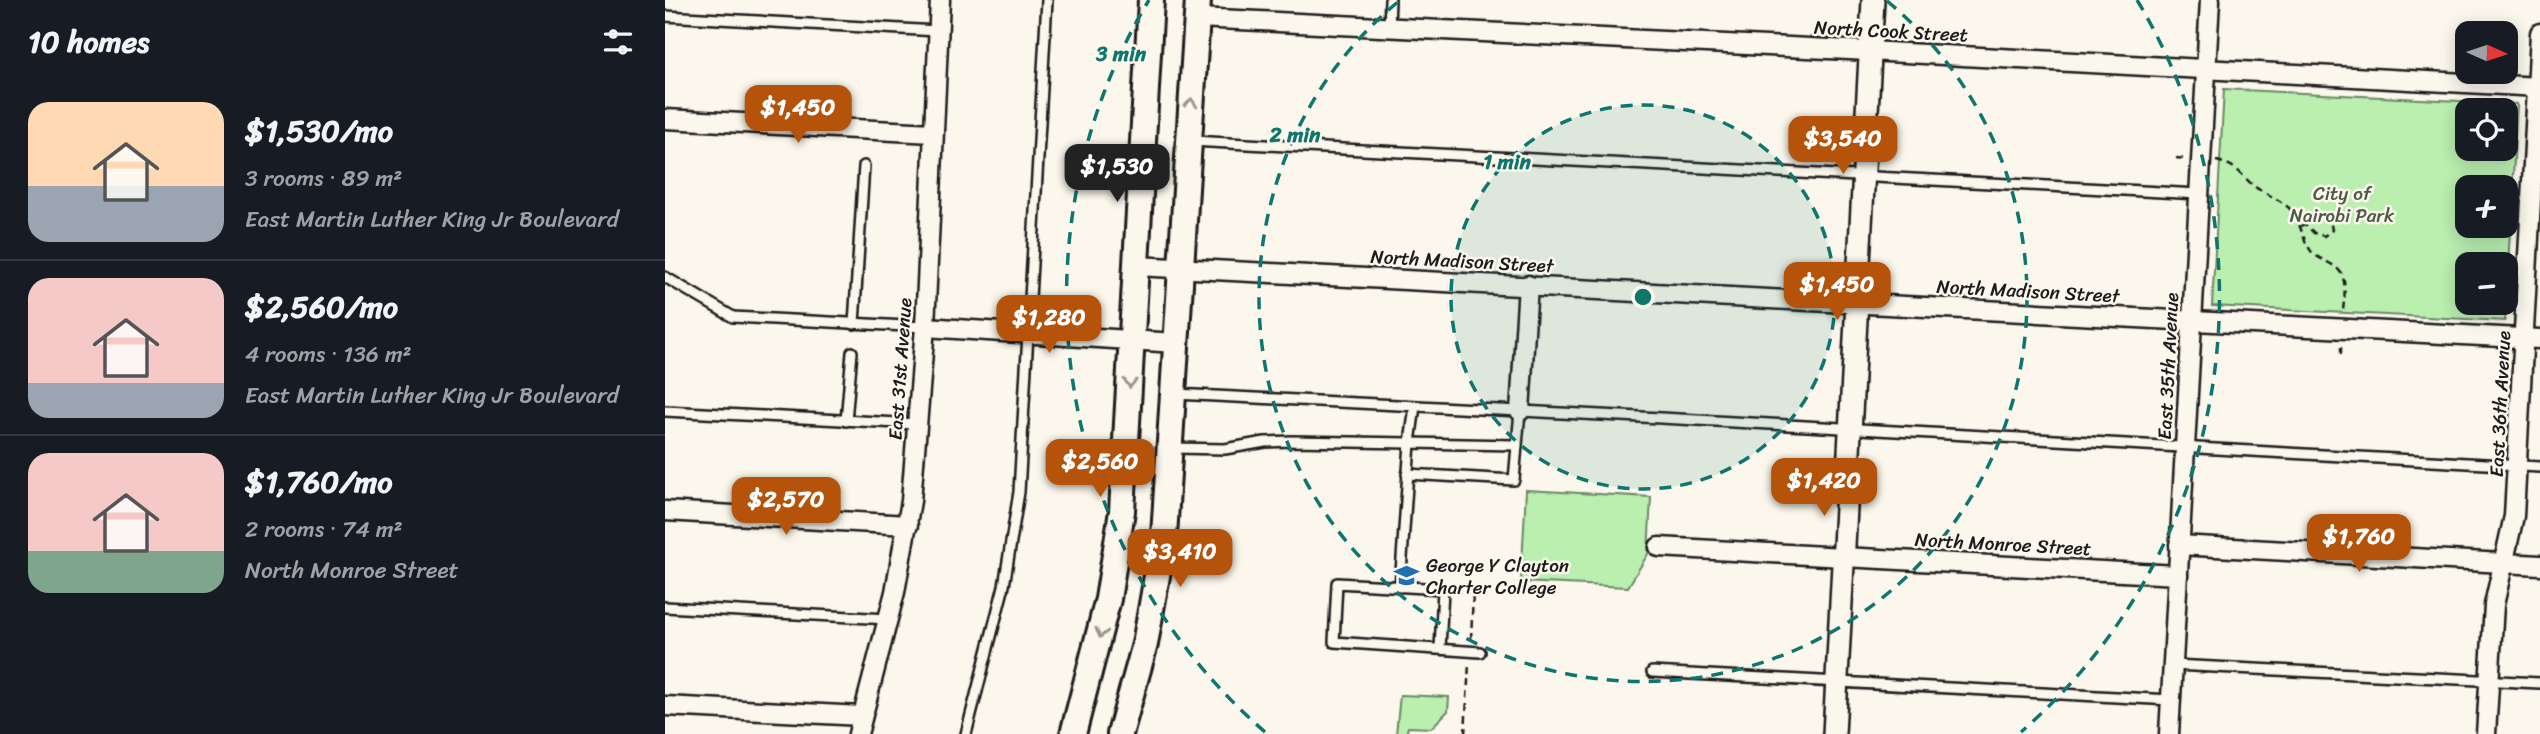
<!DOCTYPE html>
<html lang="en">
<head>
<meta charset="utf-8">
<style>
  :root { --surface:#171b24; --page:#242831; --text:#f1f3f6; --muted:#9ea1a6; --line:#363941; --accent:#b45309 }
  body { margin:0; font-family:Sriracha,sans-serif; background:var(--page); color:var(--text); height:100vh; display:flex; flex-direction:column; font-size:26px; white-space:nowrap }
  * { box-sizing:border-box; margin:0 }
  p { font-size:23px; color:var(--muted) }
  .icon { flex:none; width:38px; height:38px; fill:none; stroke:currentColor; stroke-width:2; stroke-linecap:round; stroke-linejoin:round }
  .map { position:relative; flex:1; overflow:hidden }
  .panel { display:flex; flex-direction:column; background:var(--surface); width:665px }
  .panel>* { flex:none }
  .needle { width:46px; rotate:93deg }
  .controls { position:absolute; left:1790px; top:21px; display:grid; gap:14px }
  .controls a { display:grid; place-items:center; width:63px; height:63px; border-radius:14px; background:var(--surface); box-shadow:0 4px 18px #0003; font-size:35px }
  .price { position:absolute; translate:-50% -60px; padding:0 16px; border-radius:14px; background:var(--accent); color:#fff; font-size:23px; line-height:46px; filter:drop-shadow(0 2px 4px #0008) }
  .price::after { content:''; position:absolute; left:50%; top:42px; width:21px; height:16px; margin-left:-10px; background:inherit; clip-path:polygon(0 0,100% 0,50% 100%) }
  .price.on { background:#222; color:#fff }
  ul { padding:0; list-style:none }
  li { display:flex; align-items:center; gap:21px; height:175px; padding:0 28px }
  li+li { border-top:2px solid var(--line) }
  li span { display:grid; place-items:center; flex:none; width:196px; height:140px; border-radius:21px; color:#555 }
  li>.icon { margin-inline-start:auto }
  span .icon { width:84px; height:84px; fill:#fffc; stroke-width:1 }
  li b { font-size:30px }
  h2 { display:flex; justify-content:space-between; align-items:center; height:84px; padding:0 28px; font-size:30px }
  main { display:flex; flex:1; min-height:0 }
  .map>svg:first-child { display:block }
  .park { fill:#baefb0; stroke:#6b8666; stroke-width:2; fill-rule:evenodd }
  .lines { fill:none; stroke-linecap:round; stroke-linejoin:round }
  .service-casing { stroke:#1c1c1c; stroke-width:14 }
  .minor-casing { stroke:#1c1c1c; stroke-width:23 }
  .tertiary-casing { stroke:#1c1c1c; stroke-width:26 }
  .secondary-casing { stroke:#1c1c1c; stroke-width:30 }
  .path { stroke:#1c1c1c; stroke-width:2.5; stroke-dasharray:7 5; stroke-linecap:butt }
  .service { stroke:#fbf7ec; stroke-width:9 }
  .minor { stroke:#fbf7ec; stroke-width:18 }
  .tertiary { stroke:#fbf7ec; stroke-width:21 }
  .secondary { stroke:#fbf7ec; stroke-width:24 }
  .oneway { stroke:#97948e }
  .ring { fill:none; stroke:#0f766e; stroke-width:3.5; stroke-dasharray:12 9 }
  .labels { text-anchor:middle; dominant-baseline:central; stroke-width:5; stroke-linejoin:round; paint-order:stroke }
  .street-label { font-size:19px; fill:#1c1c1c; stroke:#fbf7ec }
  .park-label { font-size:19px; fill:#4b5b48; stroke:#fbf7ec }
  .poi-label { font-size:19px; fill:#1c1c1c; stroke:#fbf7ec; text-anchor:start }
  .centre { fill:#0f766e; stroke:#fbf7ec; stroke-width:3.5 }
  .ring-label { font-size:21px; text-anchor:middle; font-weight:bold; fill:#0f766e; stroke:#fbf7ec; stroke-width:5; stroke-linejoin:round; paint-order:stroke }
</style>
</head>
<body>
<main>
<section class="panel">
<h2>10 homes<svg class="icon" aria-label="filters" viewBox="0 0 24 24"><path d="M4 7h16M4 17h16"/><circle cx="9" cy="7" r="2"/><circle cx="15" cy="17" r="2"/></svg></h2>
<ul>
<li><span style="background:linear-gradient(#ffd9b3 60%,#9aa5b1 0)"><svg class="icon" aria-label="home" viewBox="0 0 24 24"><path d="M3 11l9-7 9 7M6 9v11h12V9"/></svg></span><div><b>$1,530/mo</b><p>3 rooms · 89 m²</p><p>East Martin Luther King Jr Boulevard</p></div></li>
<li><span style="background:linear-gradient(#f6c9c9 75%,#9aa5b1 0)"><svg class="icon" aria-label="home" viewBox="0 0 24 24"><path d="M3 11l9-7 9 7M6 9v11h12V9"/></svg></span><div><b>$2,560/mo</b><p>4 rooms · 136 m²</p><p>East Martin Luther King Jr Boulevard</p></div></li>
<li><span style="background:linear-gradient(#f6c9c9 70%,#7fa58c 0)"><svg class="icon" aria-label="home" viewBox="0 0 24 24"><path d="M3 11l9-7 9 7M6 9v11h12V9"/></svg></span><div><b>$1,760/mo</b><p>2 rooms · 74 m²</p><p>North Monroe Street</p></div></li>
</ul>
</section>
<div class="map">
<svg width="1875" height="734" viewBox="0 0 1875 734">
  <rect width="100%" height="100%" fill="#fbf7ec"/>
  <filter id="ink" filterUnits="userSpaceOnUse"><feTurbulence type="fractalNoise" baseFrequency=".0143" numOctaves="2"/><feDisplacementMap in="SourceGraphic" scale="14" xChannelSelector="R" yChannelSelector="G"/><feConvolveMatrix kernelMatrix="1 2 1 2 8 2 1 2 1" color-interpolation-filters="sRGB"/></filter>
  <g filter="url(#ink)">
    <g class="park">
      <path d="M1559,89L1852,104L1840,321L1547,306ZM1802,110H1841V149H1802ZM1802,187H1841V226H1802ZM1841,264V303H1802V264Z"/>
      <path d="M861,490L986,497L983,554L963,587L856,582Z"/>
      <path d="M735,695L784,697L783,711L766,728L743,727L741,734H731Z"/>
    </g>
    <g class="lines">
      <defs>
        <g id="service">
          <path d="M0,16L273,31"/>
          <path d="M724,28L725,0"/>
          <path d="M526,141L1534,194"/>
          <path d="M0,277L68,317L260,327"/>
          <path d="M189,324L199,166"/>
          <path d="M510,394L996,418L1875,467"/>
          <path d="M0,411L253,424"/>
          <path d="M181,421L187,352"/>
          <path d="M508,448L560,449L600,442L626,441L745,443L750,406"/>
          <path d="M742,474L849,480L855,411"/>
          <path d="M735,587L745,443L851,445"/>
          <path d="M0,607L223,619"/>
          <path d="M775,649L778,589L672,583L669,642L815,652"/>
          <path d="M1508,665L1875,683"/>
          <path d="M987,672L1506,700"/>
          <path d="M301,734L339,586L354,492L382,0"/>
        </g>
        <g id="minor">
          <path d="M532,18L1184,50L1875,87"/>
          <path d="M0,119L268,133"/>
          <path d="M471,266L1875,339"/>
          <path d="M260,327L511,343"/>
          <path d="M855,411L863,285"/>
          <path d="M0,511L243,525"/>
          <path d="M1514,545L1875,565"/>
          <path d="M994,547L1513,575"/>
          <path d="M0,706L197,716"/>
          <path d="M193,734L230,592L246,501L260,327L275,0"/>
          <path d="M1504,734L1545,0"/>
          <path d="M1821,734L1829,605L1849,516L1875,33"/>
        </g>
        <path id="tertiary" d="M1169,734L1208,0"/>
        <g id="secondary">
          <path d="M408,734L443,599L457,511L486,0"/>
          <path d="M455,734L480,644L499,536L533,0"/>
        </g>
      </defs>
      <use href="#service" class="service-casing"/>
      <use href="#minor" class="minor-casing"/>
      <use href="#tertiary" class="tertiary-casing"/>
      <use href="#secondary" class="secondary-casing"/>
      <g class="path">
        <path d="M1511,158L1520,159"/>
        <path d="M1551,161C1577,166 1577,180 1595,190C1607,197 1618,201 1627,211C1636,223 1637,239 1646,251C1654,261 1669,262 1676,273C1682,284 1679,299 1678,311"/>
        <path d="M1636,226L1640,224L1649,233L1659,236L1667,230L1664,215"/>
        <path d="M1676,354V345"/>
        <path d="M806,639L808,593"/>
        <path d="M800,734L804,663"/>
      </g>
      <use href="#service" class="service"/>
      <use href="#minor" class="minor"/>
      <use href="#tertiary" class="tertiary"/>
      <use href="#secondary" class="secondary"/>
    </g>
    <defs><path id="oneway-chevron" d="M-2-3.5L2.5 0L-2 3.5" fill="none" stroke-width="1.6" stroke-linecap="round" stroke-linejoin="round" transform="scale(1.75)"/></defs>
    <g class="oneway">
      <use href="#oneway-chevron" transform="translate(526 103) rotate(-86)"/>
      <use href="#oneway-chevron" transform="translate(465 383) rotate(93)"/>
      <use href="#oneway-chevron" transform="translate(436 633) rotate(104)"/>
    </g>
  </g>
  <circle cx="978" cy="297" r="192" fill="#0f766e" fill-opacity=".12"/>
  <g class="ring">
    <circle cx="978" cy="297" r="192"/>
    <path d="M1222 1A384 384 0 1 1 734 1"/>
    <path d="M600 732A576 576 0 0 1 484 0M1472 0A576 576 0 0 1 1356 732"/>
  </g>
  <defs>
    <symbol id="university-bare" viewBox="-9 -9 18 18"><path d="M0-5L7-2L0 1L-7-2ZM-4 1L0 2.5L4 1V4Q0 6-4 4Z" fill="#1f6fb2" stroke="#fbf7ec" stroke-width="2.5" paint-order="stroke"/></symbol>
  </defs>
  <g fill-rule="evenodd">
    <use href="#university-bare" x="724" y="558" width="35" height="35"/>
  </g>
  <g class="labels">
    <g class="street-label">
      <text transform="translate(1226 31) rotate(3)">North Cook Street</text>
      <text transform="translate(797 261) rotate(3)">North Madison Street</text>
      <text transform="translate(1363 291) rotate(3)">North Madison Street</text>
      <text transform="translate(1503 366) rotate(-87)">East 35th Avenue</text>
      <text transform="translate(235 369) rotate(-86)">East 31st Avenue</text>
      <text transform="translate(1835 404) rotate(-87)">East 36th Avenue</text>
      <text transform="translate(1338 544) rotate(3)">North Monroe Street</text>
    </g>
    <g class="park-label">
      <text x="1677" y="193">City of<tspan x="1677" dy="22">Nairobi Park</tspan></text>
    </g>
    <g class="poi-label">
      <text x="761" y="565">George Y Clayton<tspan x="761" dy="22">Charter College</tspan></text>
    </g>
  </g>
  <circle cx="978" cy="297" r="10" class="centre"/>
  <g class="ring-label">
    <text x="456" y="61">3 min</text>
    <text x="630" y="142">2 min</text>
    <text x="842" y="169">1 min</text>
  </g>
</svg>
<div class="controls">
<a><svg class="needle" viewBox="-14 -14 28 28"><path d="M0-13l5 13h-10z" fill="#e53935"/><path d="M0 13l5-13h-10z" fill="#9ea1a6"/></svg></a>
<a><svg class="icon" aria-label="locate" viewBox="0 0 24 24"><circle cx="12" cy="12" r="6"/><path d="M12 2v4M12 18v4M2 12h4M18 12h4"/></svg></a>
<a>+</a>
<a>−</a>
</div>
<b class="price" style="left:133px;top:145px">$1,450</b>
<b class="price" style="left:1178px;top:176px">$3,540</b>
<b class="price on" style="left:452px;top:204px">$1,530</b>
<b class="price" style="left:1172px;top:322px">$1,450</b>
<b class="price" style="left:384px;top:355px">$1,280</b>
<b class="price" style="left:435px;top:499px">$2,560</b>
<b class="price" style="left:1159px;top:518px">$1,420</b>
<b class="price" style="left:121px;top:537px">$2,570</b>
<b class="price" style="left:1694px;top:574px">$1,760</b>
<b class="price" style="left:515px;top:589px">$3,410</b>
</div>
</main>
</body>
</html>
